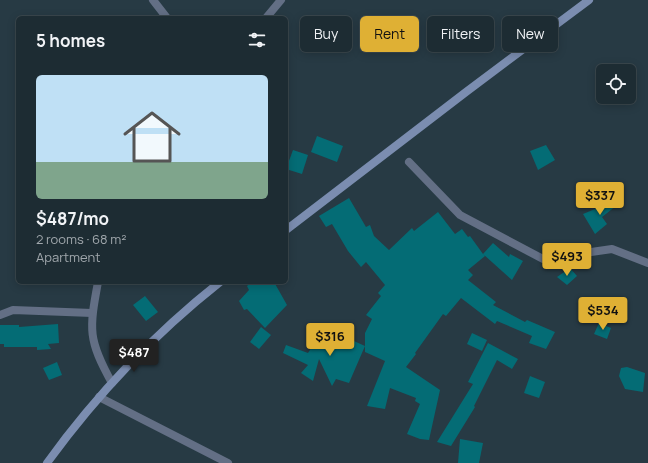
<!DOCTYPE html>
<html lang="en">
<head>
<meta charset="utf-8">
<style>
  :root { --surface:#1d2c33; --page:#25343b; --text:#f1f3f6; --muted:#a0a7ac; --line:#3b484e; --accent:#dfb034 }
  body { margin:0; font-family:Manrope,sans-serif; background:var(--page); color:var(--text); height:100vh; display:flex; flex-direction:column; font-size:15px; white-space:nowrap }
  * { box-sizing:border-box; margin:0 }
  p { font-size:13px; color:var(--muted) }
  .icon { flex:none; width:22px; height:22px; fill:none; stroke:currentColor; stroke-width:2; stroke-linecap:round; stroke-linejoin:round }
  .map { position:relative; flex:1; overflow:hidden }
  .sheet { position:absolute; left:16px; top:16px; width:272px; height:268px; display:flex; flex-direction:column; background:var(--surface); border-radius:6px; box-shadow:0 2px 10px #0003,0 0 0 1px var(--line) }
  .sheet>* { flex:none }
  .guide { position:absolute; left:300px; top:16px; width:288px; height:36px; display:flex; gap:8px }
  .fabs { position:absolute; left:596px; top:64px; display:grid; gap:8px }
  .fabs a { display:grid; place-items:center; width:40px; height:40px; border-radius:6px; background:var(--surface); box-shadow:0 2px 10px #0003,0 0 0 1px var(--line); font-size:20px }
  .price { position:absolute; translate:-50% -34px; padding:0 9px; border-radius:4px; background:var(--accent); color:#111; font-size:13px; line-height:26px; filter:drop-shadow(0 1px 2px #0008) }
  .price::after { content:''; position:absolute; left:50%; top:24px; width:12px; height:9px; margin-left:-6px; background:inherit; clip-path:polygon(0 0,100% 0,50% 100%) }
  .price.current { background:#222; color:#fff }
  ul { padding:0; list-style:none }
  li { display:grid; align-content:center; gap:8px; height:212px; padding:0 20px }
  li span { display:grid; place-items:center; height:124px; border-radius:6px; color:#555 }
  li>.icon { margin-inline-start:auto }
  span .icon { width:72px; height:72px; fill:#fffc; stroke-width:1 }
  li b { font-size:17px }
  h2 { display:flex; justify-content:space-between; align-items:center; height:48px; padding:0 20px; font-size:17px }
  .chip { padding:0 14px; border-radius:6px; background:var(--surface); box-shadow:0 2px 10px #0003,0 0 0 1px var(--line); font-size:14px; line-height:36px }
  .chip.current { background:var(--accent); color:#111 }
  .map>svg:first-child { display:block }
  .building { fill:#046c75 }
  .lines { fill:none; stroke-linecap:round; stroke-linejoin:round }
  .street { stroke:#636f85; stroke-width:8 }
  .secondary { stroke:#7b8db0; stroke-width:8 }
</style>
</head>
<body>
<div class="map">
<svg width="648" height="463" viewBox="0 0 648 463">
  <rect width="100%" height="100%" fill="#273a44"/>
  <g class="building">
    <path d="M317,136L343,146L337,162L311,152Z"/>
    <path d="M546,145L555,160L538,170L530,151Z"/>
    <path d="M293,150L308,155L302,174L286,169Z"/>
    <path d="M349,198L366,227L370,225L374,236L389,250L412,228L414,231L438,212L455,234L462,229L468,237L470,236L483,254L493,243L509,257L510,254L523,261L512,280L483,254L485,256L468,270L473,275L468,280L496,302L493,305L525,322L527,320L555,332L546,349L529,343L532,336L497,321L495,324L461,298L446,316L443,314L415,353L416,354L406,367L440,390L429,440L420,439L407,434L420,404L415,401L416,398L390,388L385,409L367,406L385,361L365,352V333L372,319L366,315L381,296L378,293L385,285L366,262L361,267L348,251L332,224L326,227L319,216Z"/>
    <path d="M619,199L621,202L602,217L607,224L595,234L583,214Z"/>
    <path d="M570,268L577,276L567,285L557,277Z"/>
    <path d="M252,282H274L287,305L265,328L247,309L244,310L239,301L249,290L247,286Z"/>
    <path d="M145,296L158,312L146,321L133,305Z"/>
    <path d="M326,323L329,325L324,344L328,346L334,332L365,346L349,383L336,379L332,386L319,359L313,381L301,373L308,365L283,353L286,345L308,353L313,345L309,337L316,340Z"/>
    <path d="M599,323L611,328L607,339L594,334Z"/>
    <path d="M58,324L59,343L48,344L51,349L37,350V347H4V344H0V325H19V327Z"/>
    <path d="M261,327L271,335L259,349L250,342Z"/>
    <path d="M472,333L487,340L482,351L467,344Z"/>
    <path d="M488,343L518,359L512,369L497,360L474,406L475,407L451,446L437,442L473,384L468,382Z"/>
    <path d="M57,362L62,375L49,380L43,368Z"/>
    <path d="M627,367L645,373L643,392L625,389L619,376L621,368Z"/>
    <path d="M530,376L545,382L539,398L524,393Z"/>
    <path d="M460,439L483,443L479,463H458Z"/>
  </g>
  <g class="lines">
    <g class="street">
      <path d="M153,0L167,18"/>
      <path d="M266,18L281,0"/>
      <path d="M409,162L460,215L543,259L612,249L648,263"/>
      <path d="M98,282C89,330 88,340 112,383"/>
      <path d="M0,315L13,310L92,313"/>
      <path d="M99,397L228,463"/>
    </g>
    <g class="secondary">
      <path d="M286,230L466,92L589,0"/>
      <path d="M47,463C97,394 153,335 220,282"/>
    </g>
  </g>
</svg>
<div class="fabs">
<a><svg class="icon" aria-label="locate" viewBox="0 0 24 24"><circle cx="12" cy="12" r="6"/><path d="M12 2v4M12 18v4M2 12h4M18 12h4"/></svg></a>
</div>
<b class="price" style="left:600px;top:216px">$337</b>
<b class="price" style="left:567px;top:277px">$493</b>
<b class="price" style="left:603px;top:331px">$534</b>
<b class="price" style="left:330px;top:357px">$316</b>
<b class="price current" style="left:134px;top:373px">$487</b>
<div class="guide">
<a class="chip">Buy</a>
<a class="chip current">Rent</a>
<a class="chip">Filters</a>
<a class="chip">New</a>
</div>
<section class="sheet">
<h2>5 homes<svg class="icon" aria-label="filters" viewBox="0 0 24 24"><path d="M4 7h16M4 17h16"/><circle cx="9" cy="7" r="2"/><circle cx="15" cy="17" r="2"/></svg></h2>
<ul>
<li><span style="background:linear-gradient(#bfe0f5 70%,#7fa58c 0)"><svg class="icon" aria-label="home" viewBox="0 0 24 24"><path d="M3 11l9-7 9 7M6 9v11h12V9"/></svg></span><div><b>$487/mo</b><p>2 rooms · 68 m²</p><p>Apartment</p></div></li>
</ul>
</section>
</div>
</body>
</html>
